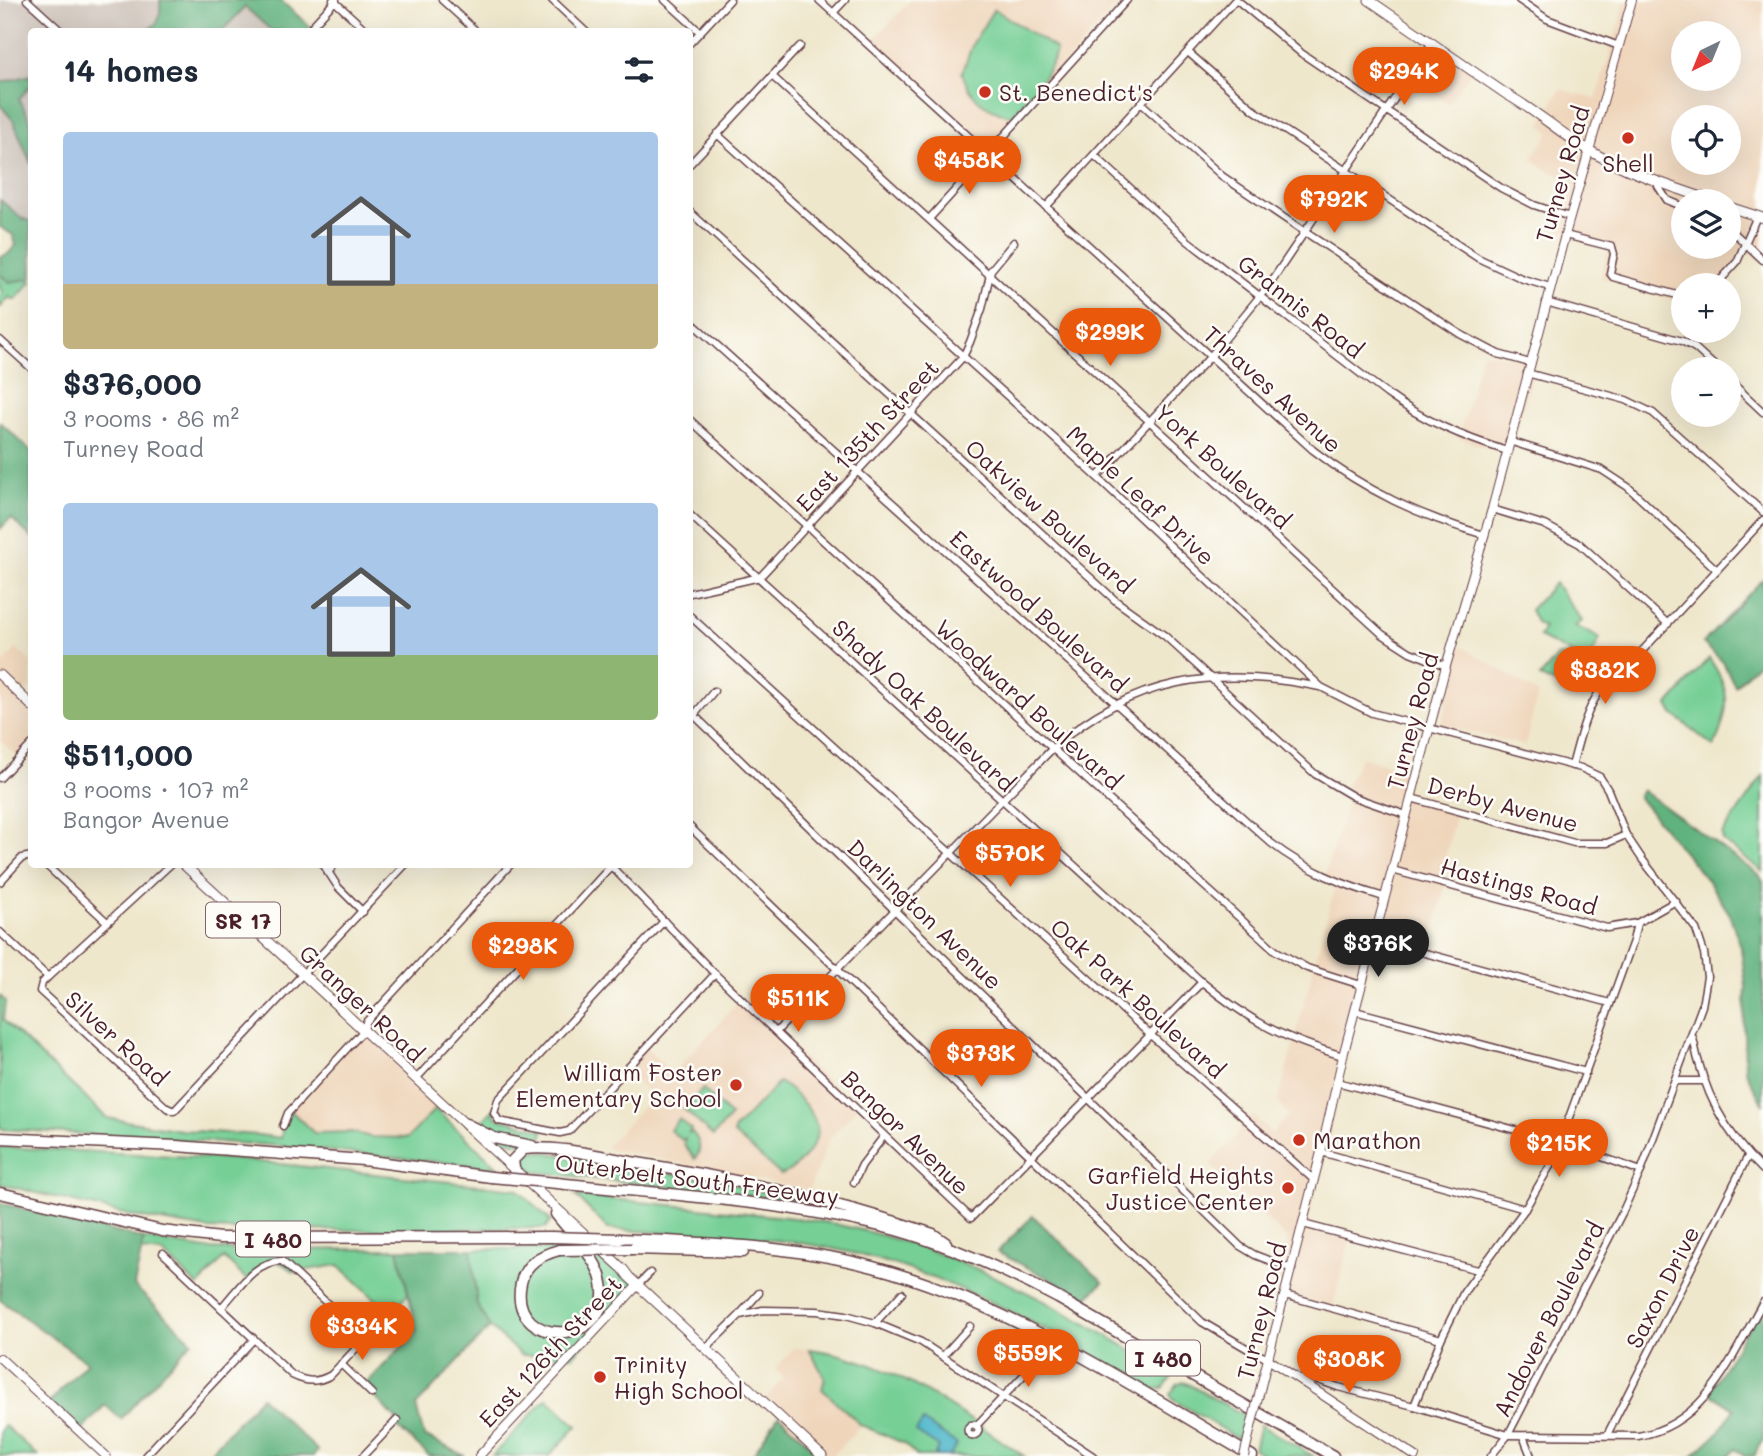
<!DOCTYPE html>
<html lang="en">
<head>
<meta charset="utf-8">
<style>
  :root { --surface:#fff; --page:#f6f6f7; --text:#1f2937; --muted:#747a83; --accent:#ea580c }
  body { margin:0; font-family:Mali,sans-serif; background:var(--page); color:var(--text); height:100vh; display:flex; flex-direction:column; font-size:26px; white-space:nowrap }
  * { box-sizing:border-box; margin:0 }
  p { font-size:23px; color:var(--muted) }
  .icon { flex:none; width:38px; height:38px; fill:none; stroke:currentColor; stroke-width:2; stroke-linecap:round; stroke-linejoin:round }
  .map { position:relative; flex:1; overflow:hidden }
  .panel { position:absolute; left:28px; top:28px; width:665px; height:840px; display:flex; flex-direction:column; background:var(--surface); border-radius:7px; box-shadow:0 7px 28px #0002 }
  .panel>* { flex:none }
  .needle { width:46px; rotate:223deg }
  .tools { position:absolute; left:1671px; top:21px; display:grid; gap:14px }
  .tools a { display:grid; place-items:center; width:70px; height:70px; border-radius:50%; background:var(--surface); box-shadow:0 7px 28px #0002; font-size:35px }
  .price { position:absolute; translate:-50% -60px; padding:0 16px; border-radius:24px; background:var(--accent); color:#fff; font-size:23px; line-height:46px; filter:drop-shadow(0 2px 4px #0008) }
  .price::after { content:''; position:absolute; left:50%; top:42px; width:21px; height:16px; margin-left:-10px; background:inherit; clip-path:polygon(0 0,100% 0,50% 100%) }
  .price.current { background:#222; color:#fff }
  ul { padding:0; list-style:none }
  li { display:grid; align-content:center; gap:14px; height:371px; padding:0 35px }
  li span { display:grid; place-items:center; height:217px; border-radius:7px; color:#555 }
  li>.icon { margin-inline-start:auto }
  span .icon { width:126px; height:126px; fill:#fffc; stroke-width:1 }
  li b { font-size:30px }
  h2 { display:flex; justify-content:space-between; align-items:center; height:84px; padding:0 35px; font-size:30px }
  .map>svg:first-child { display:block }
  .built { fill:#efd6bb; fill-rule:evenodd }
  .industrial { fill:#cdc2b9 }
  .green { fill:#76cf95; stroke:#607760; stroke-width:2 }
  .forest { fill:#60b27e; stroke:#556854; stroke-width:2 }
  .water { fill:#4cb6c9; stroke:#4b6a7a; stroke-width:2 }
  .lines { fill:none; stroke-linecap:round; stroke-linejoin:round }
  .street-casing { stroke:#633d43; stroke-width:9 }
  .secondary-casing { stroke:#633d43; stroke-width:10 }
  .primary-casing { stroke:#633d43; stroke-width:11 }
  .highway-casing { stroke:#633d43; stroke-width:13 }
  .street { stroke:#fff; stroke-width:6 }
  .secondary { stroke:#fff; stroke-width:8 }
  .primary { stroke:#fff; stroke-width:9 }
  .highway { stroke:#fff; stroke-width:10 }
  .secondary-bridge-casing { stroke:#633d43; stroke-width:10; stroke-linecap:butt }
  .highway-bridge-casing { stroke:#633d43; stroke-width:13; stroke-linecap:butt }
  .secondary-bridge { stroke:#fff; stroke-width:8 }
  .highway-bridge { stroke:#fff; stroke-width:10 }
  .poi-dot { fill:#c8321e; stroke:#fdfcf7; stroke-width:2.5 }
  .labels { text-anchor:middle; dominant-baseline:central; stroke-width:5; stroke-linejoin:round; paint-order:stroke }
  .shield { fill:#fdfcf7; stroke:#806168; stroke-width:2 }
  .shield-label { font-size:21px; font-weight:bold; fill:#4a1f2b }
  .poi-label { font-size:23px; fill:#4a1f2b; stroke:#fdfcf7; text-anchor:start }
  .street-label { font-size:23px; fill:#4a1f2b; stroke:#fdfcf7 }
</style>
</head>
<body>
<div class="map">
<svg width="1763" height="1456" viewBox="0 0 1763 1456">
  <rect width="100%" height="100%" fill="#fdfcf7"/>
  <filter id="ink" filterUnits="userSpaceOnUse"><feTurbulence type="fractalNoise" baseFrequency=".0143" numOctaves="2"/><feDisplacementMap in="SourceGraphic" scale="14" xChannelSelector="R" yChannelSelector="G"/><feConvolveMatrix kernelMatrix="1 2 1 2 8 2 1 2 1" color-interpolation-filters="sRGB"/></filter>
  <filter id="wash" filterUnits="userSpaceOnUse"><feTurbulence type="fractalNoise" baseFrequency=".00686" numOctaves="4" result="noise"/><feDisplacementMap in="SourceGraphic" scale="28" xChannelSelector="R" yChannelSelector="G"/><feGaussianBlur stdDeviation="1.57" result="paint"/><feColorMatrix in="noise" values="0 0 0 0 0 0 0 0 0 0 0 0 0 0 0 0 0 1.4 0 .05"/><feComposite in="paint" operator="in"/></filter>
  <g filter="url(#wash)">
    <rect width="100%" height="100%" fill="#efe7cc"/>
    <g class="built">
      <path d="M911,0H1122L990,146L874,39Z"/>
      <path d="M1626,0H1763V264L1750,252L1719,285H1684L1683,303L1601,277L1610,243L1557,230L1570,180L1546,169L1532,158L1550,132L1540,125L1560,89L1596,99ZM1684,33H1729V79H1684ZM1684,117H1729V163H1684ZM1684,201H1729V247H1684Z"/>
      <path d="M1432,43L1472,71L1448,104L1410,77Z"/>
      <path d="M1482,353L1537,358L1510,456L1458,438Z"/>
      <path d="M1461,646L1538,693L1525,746L1441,724Z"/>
      <path d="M17,648L31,662V687L23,696L31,706V744L19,758L0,740V667Z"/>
      <path d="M1361,757L1410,771L1405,798L1456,814L1440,879L1447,880L1427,957L1375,943L1348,1053L1306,1230L1350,1240L1333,1306L1275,1291L1288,1240L1210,1165L1253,1116L1272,1133L1288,1115L1278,1102L1335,886L1323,880L1348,799L1342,794Z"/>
      <path d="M741,999L857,1109L829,1139L809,1190L605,1148L652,1097L625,1071L646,1048L673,1073Z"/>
      <path d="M364,1030L441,1103L408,1138L371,1137L351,1132L314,1133L290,1110Z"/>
      <path d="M794,1348L809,1349L825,1378L822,1390L861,1425L832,1456H822L764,1401L784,1378L775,1369Z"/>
    </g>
    <path class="industrial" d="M0,0H280L315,31L32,32L31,240L0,209Z"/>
    <g class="green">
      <path d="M994,9L1053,47L1056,51C1052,72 1025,100 1012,117C984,107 972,101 962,73L973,43Z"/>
      <path d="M0,275L10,282L31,277V282L15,300L9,297L0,308V295L3,291L0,289Z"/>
      <path d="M1555,583L1582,621L1575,626L1600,638L1589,661L1586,660L1573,692L1540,677L1557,657L1573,654L1539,637L1544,627L1537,624L1530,610Z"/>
      <path d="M1709,658C1733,692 1729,711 1714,747L1673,714L1668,705Z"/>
      <path d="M1763,776V872L1723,841L1722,834Z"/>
      <path d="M0,996L5,1001L3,1020L107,1118L181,1130L259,1135L281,1138L283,1126L290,1110L314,1133L351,1132L371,1137L408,1138L435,1109L499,1168L269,1145L0,1129Z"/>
      <path d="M779,1082C793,1091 811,1107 816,1124C823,1142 796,1170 781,1175L734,1134V1130Z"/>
      <path d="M703,1089L731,1116L713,1136L684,1109Z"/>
      <path d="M494,1109L496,1117L543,1130L541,1147L502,1140L477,1126Z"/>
      <path d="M679,1119L691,1129L689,1133L692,1132C700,1141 702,1150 695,1159L684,1144L685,1138L682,1140L670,1130Z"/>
      <path d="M0,1147L232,1159L517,1189L551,1221L545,1228L266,1231L208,1229L132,1216L0,1184Z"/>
      <path d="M537,1151L727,1182L801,1201L527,1171L516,1161L521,1154Z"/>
      <path d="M575,1195C635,1202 695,1207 755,1214C783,1217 812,1219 839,1225C965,1251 1060,1308 1169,1372L1171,1378L1163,1388L1152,1390C1041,1324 929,1261 800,1243C736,1235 672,1234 608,1229Z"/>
      <path d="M144,1239L206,1249L233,1250L398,1249L408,1294L390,1313L339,1265L294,1272C272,1253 267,1264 247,1280L224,1258L198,1286L163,1253L141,1251Z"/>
      <path d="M471,1249H602L638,1285L573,1356L521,1355L490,1327L477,1306Z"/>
      <path d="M809,1349C889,1358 958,1412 1024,1456H917L903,1443L861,1425L822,1389L825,1378Z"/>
      <path d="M1184,1382L1246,1416L1240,1440L1172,1399L1170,1394L1178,1384Z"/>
      <path d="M547,1398L577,1426L549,1456H492Z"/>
      <path d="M1260,1425L1313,1456H1266L1254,1449Z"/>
      <path d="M5,1426L38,1456H0V1431Z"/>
    </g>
    <g class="forest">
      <path d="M160,0H280L315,31H272L245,7L222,31L131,32C154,28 162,28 160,0Z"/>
      <path d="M31,75V85L19,99L31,122V164L13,120L0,105V83Z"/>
      <path d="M0,200L23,219L31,221L32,277L29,279L10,282L0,275V257L8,254L16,245L13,235L0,227Z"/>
      <path d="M0,422L31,451V537L11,518L0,529Z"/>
      <path d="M1763,579V658L1735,686L1723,662L1703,643Z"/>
      <path d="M1642,790L1760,876L1763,882V1105L1745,1070L1744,1029L1746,986L1741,948L1729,913L1708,881L1638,797Z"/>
      <path d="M0,1203L144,1239L134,1286L192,1341L121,1419L105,1405L80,1432L49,1403L87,1362L0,1300Z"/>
      <path d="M1033,1216L1103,1282L1087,1298L997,1252Z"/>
      <path d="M398,1249H471L477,1305L490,1327L416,1406L424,1436L465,1456H429L394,1424L397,1420L364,1386L417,1331Z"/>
      <path d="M1763,1302V1441L1754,1456H1744L1736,1449L1728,1456H1693L1719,1432L1734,1409L1709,1393Z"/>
      <path d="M261,1397L318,1451L313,1456H212L209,1453Z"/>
      <path d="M779,1415L822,1456H752Z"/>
    </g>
    <path class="water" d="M923,1421L957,1444L950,1456H939L935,1454L939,1447L916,1432Z"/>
  </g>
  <g filter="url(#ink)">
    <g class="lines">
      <defs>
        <g id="street">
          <path d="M27,0L62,32"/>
          <path d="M333,0L368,32"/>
          <path d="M442,0L477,32"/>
          <path d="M552,0L586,32"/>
          <path d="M665,0L700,32"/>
          <path d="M819,0L1313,450C1367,492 1418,515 1484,535"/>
          <path d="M1237,0L1301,53L1501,188L1534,205L1570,217"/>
          <path d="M1519,0L1547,19L1619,46"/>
          <path d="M833,13L845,0"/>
          <path d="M312,26L336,0"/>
          <path d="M690,43L730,0"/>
          <path d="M1188,52L1254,110L1478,258L1523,279L1550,287"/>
          <path d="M772,76L1382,634L1410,652L1446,666"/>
          <path d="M1141,103L1222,176L1311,236L1460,334L1498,354L1530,363"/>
          <path d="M717,134L1097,477L1321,687L1372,713L1581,768L1600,777L1608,790L1626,835L1642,859L1696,929L1704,953L1707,977L1702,1006L1641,1171L1622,1213L1508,1435L1491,1456"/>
          <path d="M1094,155L1188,241L1387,394C1424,421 1463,437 1507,451"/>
          <path d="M690,164L800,46"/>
          <path d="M1659,181L1658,186L1667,200L1684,207"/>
          <path d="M1046,207L1235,0"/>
          <path d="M690,212L1116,601L1165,636L1315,774L1354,797L1406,815"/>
          <path d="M929,219L1127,0"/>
          <path d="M1729,228L1763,260"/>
          <path d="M1565,235L1612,247L1614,254L1610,273L1613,277L1684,297"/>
          <path d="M1716,285L1737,262L1757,216"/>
          <path d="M1546,302L1682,341L1695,348L1718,369"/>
          <path d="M690,321L1271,843C1306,870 1343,885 1384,897"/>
          <path d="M0,340L32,369"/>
          <path d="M1527,373L1626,400L1653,413L1763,512"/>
          <path d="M1729,380L1763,412"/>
          <path d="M690,420L1276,951L1307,968L1361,985"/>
          <path d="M1509,441L1602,470L1628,487L1717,570"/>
          <path d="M1097,477L1210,357L1269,285L1432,43"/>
          <path d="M1492,509L1545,525L1580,544L1668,624"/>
          <path d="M690,515L1202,982C1251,1022 1282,1038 1343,1056"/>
          <path d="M690,593L760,577L963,357L970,342L982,309L991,270L1014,242"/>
          <path d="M690,616L1146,1031L1314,1180"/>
          <path d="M694,715L1240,1246L1255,1255L1292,1269"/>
          <path d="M690,720L714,691"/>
          <path d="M1572,766C1588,705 1592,689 1643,650L1763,520"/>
          <path d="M0,778L32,744"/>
          <path d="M1411,798L1574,843H1607L1626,835"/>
          <path d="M690,827L1202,1322L1248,1349L1268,1359"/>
          <path d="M45,864L107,922"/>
          <path d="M171,864L48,977L42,983L40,991L167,1108L174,1111L406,864"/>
          <path d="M323,864L338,887L363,912"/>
          <path d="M609,864L715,974L971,1218L1202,982"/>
          <path d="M1392,870L1607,928L1637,923L1676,901"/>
          <path d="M328,873L335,864"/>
          <path d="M0,882L22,858L32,856"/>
          <path d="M664,921L498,1100L494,1113L499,1121L560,1133L569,1131L715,974"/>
          <path d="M0,932L48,977"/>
          <path d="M1373,939L1610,1003"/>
          <path d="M1355,1011L1586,1072"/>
          <path d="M776,1032L1052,749C1131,677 1218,666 1320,687"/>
          <path d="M1693,1038C1703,1090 1724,1133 1763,1170"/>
          <path d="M416,1079L611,866"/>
          <path d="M1675,1081H1703"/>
          <path d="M1337,1082L1560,1142L1641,1171"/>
          <path d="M283,1126L288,1113L364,1030L366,1022L511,864"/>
          <path d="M1321,1152L1525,1209"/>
          <path d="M854,1182L862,1165L884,1136"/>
          <path d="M1303,1224L1478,1270"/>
          <path d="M163,1253L292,1375C306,1382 317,1383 331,1375L394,1308"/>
          <path d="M638,1285L650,1273"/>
          <path d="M1285,1295L1441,1339"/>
          <path d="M221,1308C238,1290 255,1260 282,1261L365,1339"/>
          <path d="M741,1313L759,1293"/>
          <path d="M875,1323L902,1293"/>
          <path d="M706,1348L740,1315L763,1310L817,1311L846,1315L875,1323L921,1342L1093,1456"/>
          <path d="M943,1356L970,1326"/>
          <path d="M341,1364L372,1394"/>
          <path d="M1305,1364L1318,1380L1338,1387L1414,1406L1508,1435L1638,1436C1706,1425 1732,1356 1763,1302"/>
          <path d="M1414,1406L1441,1339L1464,1292L1525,1209L1554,1159L1633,941L1637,923"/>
          <circle cx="973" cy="1430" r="5.5"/>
          <path d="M976,1426L1035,1363"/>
          <path d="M1607,1435L1748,1156"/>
          <path d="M1523,1436L1531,1456"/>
          <path d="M145,1456L254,1339"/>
          <path d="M363,1456L397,1420"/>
        </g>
        <g id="secondary">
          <path d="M0,1358L106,1456"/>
          <path d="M1268,1359L1415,1456"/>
          <path d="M1261,1386L1321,1152L1343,1056L1446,666L1492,509L1565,235L1632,0"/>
          <path d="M479,1456L638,1285"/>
        </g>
        <g id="primary">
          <path d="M1369,0L1506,94C1535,110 1559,132 1587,149C1623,171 1675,188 1714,201"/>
          <path d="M1729,207L1763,218"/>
          <path d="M0,675L32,706"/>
          <path d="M183,864C330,998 475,1135 623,1269L629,1277L822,1456"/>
        </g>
        <g id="highway">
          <path d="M466,1124L494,1138L532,1146"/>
          <path d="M0,1138L176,1146L363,1160L491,1177"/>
          <path d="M515,1176L513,1160L524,1149C554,1145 600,1156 631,1162C737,1179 831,1200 933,1234L946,1243"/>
          <path d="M557,1183C667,1195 789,1201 896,1230C952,1246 1007,1271 1058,1298L1333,1456"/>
          <path d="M0,1193L162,1231L220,1238L551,1237"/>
          <path d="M556,1214C569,1231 589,1250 598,1270C629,1347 506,1354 521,1283C525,1263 541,1255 559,1250"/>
          <path d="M620,1239C705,1243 790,1245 873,1267C1009,1303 1131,1386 1252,1456"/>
          <path d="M632,1249L743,1252"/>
        </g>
      </defs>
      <use href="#street" class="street-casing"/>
      <use href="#secondary" class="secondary-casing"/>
      <use href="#primary" class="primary-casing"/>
      <use href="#highway" class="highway-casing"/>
      <use href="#street" class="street"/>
      <use href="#secondary" class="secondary"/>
      <use href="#primary" class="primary"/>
      <use href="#highway" class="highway"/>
      <defs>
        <path id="secondary-bridge" d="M1244,1456L1261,1386"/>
        <g id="highway-bridge">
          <path d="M491,1177L557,1183"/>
          <path d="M551,1237L620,1239"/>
          <path d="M559,1250L632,1249"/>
        </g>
      </defs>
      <use href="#secondary-bridge" class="secondary-bridge-casing"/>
      <use href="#highway-bridge" class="highway-bridge-casing"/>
      <use href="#secondary-bridge" class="secondary-bridge"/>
      <use href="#highway-bridge" class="highway-bridge"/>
    </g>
  </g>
  <g class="poi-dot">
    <circle cx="985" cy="92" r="7"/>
    <circle cx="1628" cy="138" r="7"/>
    <circle cx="736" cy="1085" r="7"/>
    <circle cx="1299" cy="1140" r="7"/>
    <circle cx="1288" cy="1188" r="7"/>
    <circle cx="600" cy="1377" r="7"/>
  </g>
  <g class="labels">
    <g class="shield">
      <rect x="206" y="902.5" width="74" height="35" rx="5"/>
      <rect x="236" y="1221.5" width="74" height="35" rx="5"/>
      <rect x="1126" y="1340.5" width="74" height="35" rx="5"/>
    </g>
    <g class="shield-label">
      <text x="243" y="920">SR 17</text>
      <text x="273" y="1239">I 480</text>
      <text x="1163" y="1358">I 480</text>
    </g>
    <g class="poi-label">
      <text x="999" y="92">St. Benedict's</text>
      <text x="1628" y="163" text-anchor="middle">Shell</text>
      <text x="722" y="1072" text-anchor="end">William Foster<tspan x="722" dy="26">Elementary School</tspan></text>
      <text x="1313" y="1140">Marathon</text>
      <text x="1274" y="1175" text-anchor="end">Garfield Heights<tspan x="1274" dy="26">Justice Center</tspan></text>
      <text x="614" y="1364">Trinity<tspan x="614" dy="26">High School</tspan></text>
    </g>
    <g class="street-label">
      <text transform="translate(1562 174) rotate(-74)">Turney Road</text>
      <text transform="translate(1301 306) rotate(38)">Grannis Road</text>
      <text transform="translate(1273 389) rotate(42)">Thraves Avenue</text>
      <text transform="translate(867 435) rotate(-47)">East 135th Street</text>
      <text transform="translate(1223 466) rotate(42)">York Boulevard</text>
      <text transform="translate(1141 495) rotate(43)">Maple Leaf Drive</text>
      <text transform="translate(1050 516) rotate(42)">Oakview Boulevard</text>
      <text transform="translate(1039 611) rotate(42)">Eastwood Boulevard</text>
      <text transform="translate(1029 704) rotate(42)">Woodward Boulevard</text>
      <text transform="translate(924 705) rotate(43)">Shady Oak Boulevard</text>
      <text transform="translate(1412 721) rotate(-75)">Turney Road</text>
      <text transform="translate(1503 804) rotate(15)">Derby Avenue</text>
      <text transform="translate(1519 886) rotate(15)">Hastings Road</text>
      <text transform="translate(925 914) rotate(44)">Darlington Avenue</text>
      <text transform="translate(1138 998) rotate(42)">Oak Park Boulevard</text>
      <text transform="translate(362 1003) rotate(43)">Granger Road</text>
      <text transform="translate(117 1038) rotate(42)">Silver Road</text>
      <text transform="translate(906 1132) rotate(44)">Bangor Avenue</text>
      <text transform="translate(697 1179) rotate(7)">Outerbelt South Freeway</text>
      <text transform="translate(1662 1287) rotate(-63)">Saxon Drive</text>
      <text transform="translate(1261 1311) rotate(-76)">Turney Road</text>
      <text transform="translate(1548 1319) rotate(-63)">Andover Boulevard</text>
      <text transform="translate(550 1351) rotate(-47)">East 126th Street</text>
    </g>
  </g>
</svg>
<div class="tools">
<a><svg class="needle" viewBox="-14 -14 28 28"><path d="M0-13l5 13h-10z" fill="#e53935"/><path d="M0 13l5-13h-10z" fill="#747a83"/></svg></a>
<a><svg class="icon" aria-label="locate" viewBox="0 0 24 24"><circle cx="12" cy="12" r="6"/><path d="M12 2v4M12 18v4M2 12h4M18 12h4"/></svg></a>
<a><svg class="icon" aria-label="layers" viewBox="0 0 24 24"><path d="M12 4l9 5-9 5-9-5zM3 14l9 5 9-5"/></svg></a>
<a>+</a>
<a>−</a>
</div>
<b class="price" style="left:1404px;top:107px">$294K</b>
<b class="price" style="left:969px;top:196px">$458K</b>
<b class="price" style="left:1334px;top:235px">$792K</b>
<b class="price" style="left:1110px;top:368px">$299K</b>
<b class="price" style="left:1605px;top:706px">$382K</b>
<b class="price" style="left:1010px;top:889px">$570K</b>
<b class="price current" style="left:1378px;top:979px">$376K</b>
<b class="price" style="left:523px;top:982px">$298K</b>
<b class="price" style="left:798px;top:1034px">$511K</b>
<b class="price" style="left:981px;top:1089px">$373K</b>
<b class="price" style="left:1559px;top:1179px">$215K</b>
<b class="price" style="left:362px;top:1362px">$334K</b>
<b class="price" style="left:1028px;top:1389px">$559K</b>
<b class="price" style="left:1349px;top:1395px">$308K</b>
<section class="panel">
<h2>14 homes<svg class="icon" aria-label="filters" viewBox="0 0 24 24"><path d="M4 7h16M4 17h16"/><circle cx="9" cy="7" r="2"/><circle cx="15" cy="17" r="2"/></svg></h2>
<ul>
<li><span style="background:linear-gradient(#a9c7e8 70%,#c2b280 0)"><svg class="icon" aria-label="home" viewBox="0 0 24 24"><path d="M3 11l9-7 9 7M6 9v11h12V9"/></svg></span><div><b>$376,000</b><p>3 rooms · 86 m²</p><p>Turney Road</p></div></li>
<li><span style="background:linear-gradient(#a9c7e8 70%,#8fb573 0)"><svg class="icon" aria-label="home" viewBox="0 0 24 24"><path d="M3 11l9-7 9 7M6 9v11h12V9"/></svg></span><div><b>$511,000</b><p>3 rooms · 107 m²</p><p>Bangor Avenue</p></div></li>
</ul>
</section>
</div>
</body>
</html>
